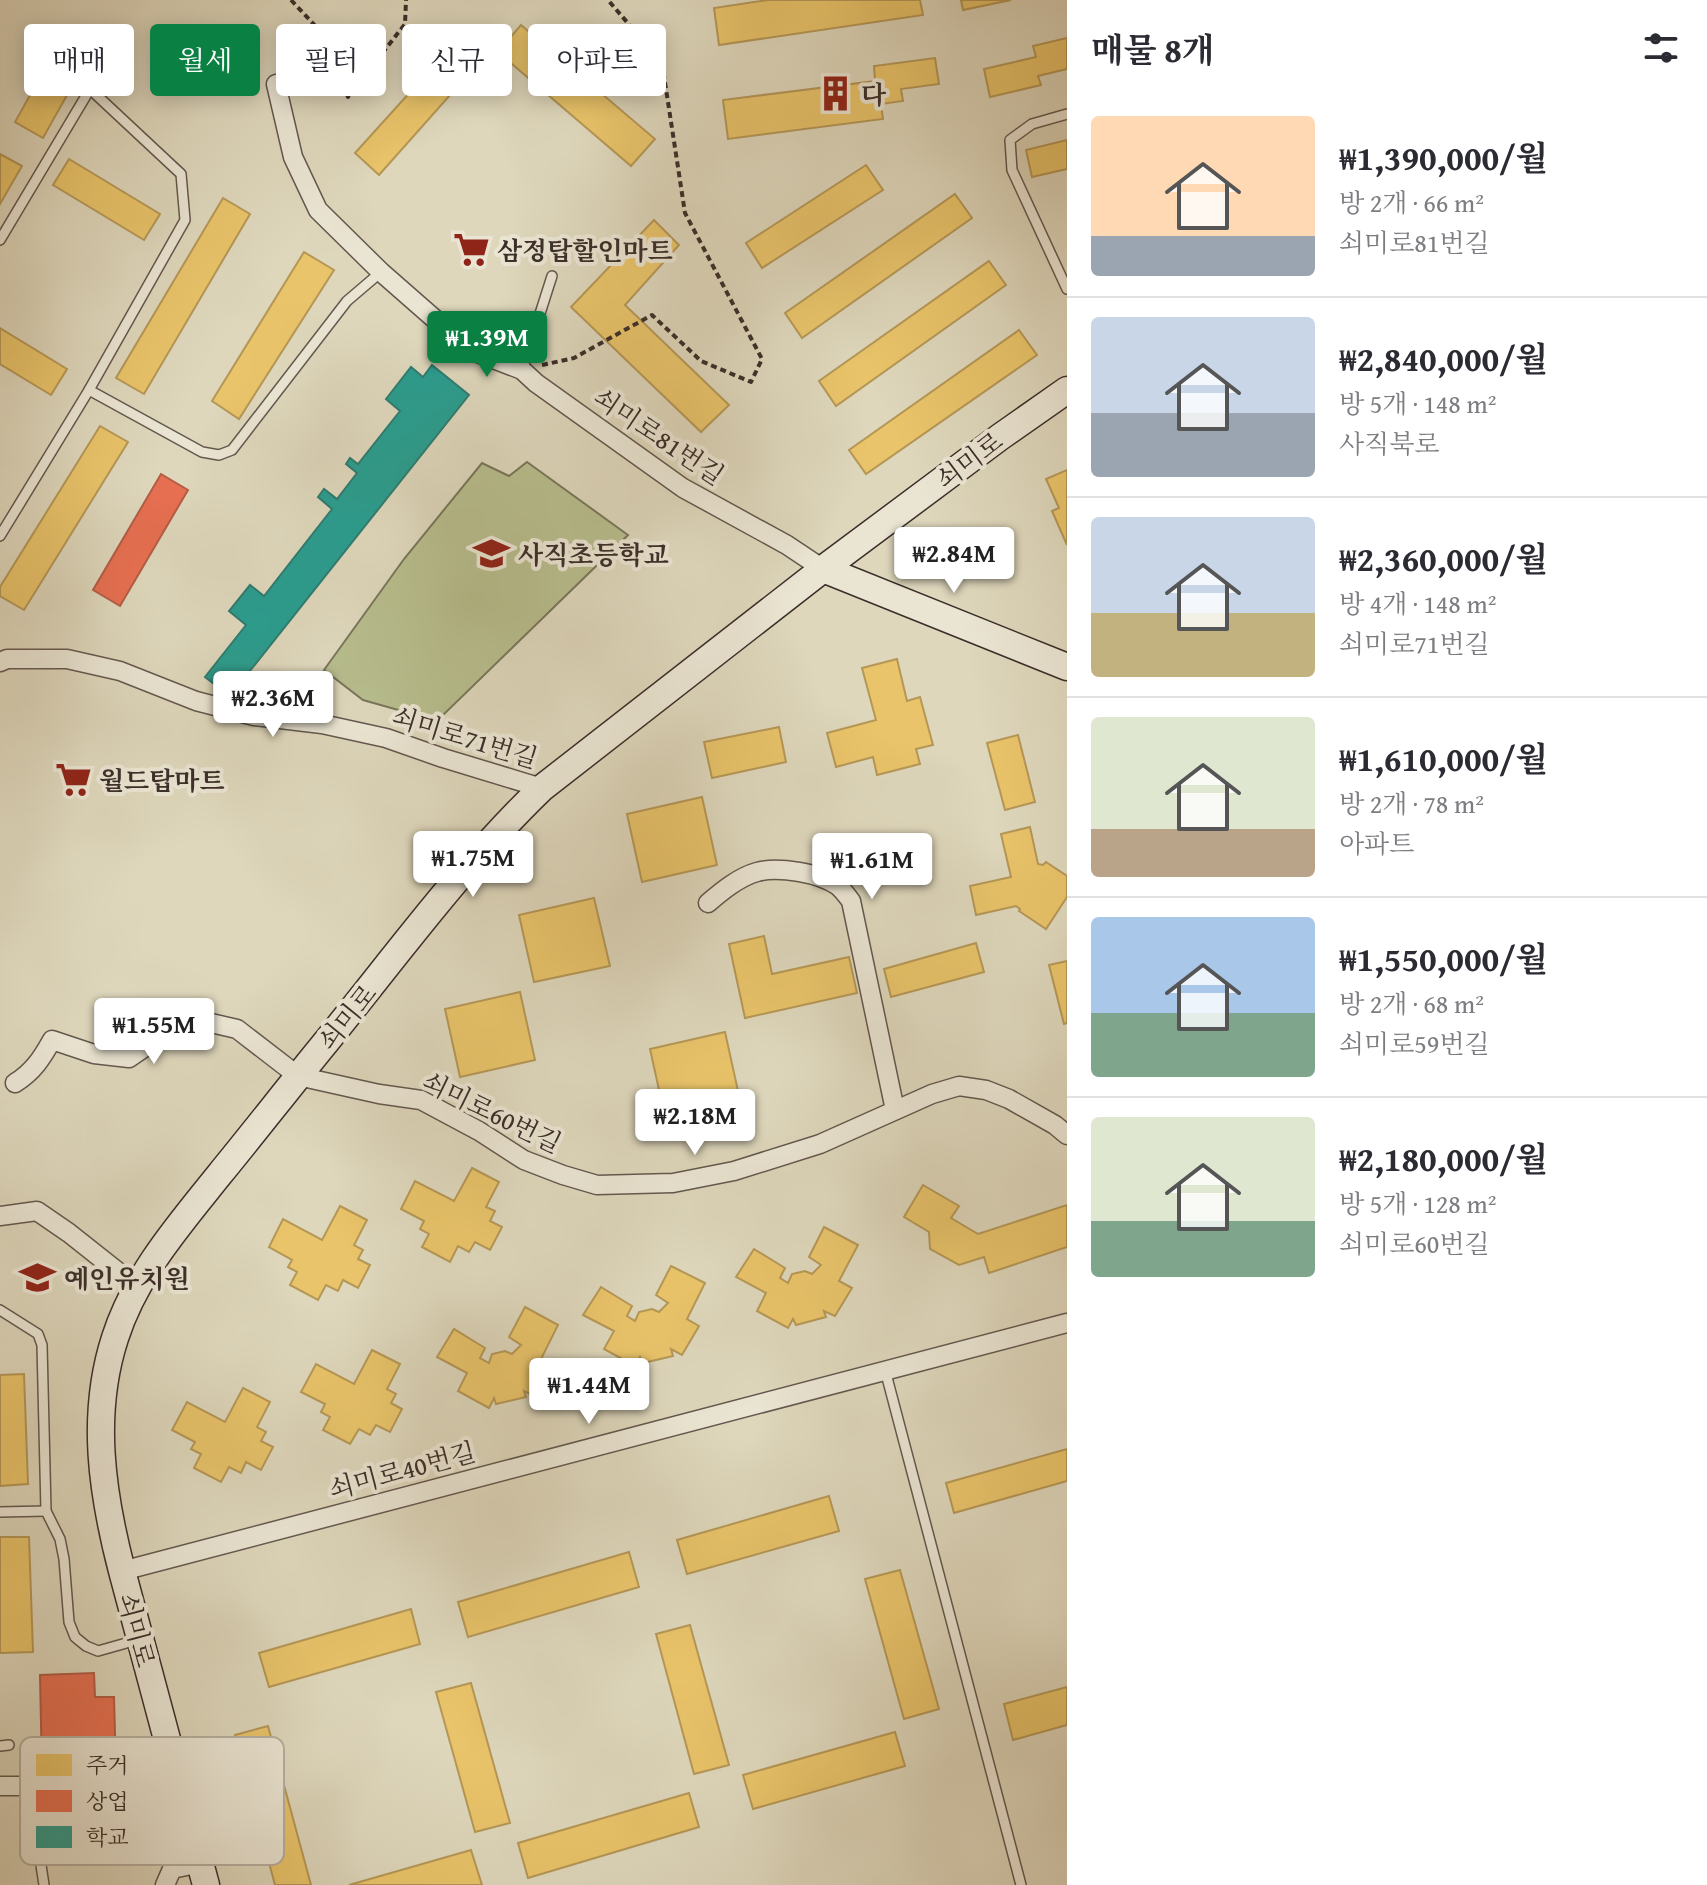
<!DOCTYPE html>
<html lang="ko">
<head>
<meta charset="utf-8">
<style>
  :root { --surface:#fff; --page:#f2f2f3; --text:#2b2b33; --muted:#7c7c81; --line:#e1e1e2; --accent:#0b8043 }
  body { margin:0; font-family:"Gentium Book Plus","Noto Serif KR",serif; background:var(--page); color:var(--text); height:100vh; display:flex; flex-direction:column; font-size:30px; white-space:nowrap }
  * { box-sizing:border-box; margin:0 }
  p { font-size:26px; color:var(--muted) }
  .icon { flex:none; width:44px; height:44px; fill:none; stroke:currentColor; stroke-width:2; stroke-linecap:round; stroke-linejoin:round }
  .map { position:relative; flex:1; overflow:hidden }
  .panel { display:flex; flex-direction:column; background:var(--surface); width:640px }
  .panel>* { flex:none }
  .guide { position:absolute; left:24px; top:24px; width:760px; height:72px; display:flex; gap:16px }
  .price { position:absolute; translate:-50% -68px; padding:0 18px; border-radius:8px; background:#fff; color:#222; font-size:26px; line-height:52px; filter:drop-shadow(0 2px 4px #0008) }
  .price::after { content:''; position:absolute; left:50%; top:48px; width:24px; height:18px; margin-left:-12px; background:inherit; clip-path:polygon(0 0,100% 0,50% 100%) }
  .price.on { background:var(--accent); color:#fff }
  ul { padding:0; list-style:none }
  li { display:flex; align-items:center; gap:24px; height:200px; padding:0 24px }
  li+li { border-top:2px solid var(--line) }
  li span { display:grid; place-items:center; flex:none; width:224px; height:160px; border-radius:8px; color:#555 }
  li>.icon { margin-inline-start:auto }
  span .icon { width:96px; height:96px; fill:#fffc; stroke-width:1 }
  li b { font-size:34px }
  h2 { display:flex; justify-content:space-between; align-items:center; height:96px; padding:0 24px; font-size:34px }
  .tag { padding:0 28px; border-radius:8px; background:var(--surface); box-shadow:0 4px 20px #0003; font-size:28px; line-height:72px }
  .tag.on { background:var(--accent); color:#fff }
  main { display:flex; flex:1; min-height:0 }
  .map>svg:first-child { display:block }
  .green { fill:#b7bd8d; stroke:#79765b; stroke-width:2 }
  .homes { fill:#e9c46a; stroke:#b59756; stroke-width:2 }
  .shops { fill:#e76f51; stroke:#b35c45; stroke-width:2 }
  .schools { fill:#2a9d8f; stroke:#2f7c70; stroke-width:2 }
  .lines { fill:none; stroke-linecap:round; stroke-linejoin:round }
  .lane-casing { stroke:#64584e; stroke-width:12 }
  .street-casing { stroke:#64584e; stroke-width:21 }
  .secondary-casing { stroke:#3b2e29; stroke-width:29 }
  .path { stroke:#3b2e29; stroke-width:4; stroke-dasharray:6 4; stroke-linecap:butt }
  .lane { stroke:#eae5d3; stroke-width:9 }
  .street { stroke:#eae5d3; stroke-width:18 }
  .secondary { stroke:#eae5d3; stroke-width:26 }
  .labels { text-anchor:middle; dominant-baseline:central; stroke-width:8; stroke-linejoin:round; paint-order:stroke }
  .poi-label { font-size:26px; font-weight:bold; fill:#3b2e29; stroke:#eae5d3; text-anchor:start }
  .street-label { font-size:26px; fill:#3b2e29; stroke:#eae5d3 }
  .key { fill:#eae5d3; stroke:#b6aea0; stroke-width:2 }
  .key-label { font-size:22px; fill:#3b2e29 }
</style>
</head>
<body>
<main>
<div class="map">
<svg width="1067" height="1885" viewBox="0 0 1067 1885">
  <rect width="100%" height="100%" fill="#ded7bc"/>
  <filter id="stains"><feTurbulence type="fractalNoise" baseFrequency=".0025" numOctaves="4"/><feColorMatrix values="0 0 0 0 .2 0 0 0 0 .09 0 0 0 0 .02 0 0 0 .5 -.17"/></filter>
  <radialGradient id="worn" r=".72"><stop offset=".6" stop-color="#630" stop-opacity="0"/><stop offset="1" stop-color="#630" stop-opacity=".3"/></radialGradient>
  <path class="green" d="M527,462L628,535L437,721L363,700L324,670L404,559L482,463L509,476Z"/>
  <g class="homes">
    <path d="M768,0H920L923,15L719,45L714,8Z"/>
    <path d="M961,0H1011L963,10Z"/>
    <path d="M521,25L655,139L631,166L498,52Z"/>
    <path d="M460,37L483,58L379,175L355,153Z"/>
    <path d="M1067,38V69L1038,76L1041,85L990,97L984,69L1036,57L1033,46Z"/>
    <path d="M935,58L939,84L901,89L903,101L881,104L883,119L728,139L723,100L875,81L874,66Z"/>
    <path d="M43,72L71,88L43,138L15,122Z"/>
    <path d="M1067,140V169L1032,177L1026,150Z"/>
    <path d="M0,154L22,166L0,204Z"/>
    <path d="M69,159L160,214L144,240L53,185Z"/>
    <path d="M866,165L883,190L762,268L746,243Z"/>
    <path d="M955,194L972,218L802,338L785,313Z"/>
    <path d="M223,198L250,214L144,394L116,378Z"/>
    <path d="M654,220L679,245L625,305L729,405L701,432L571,307Z"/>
    <path d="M304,252L334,270L239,419L212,401Z"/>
    <path d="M989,261L1006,285L836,406L819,381Z"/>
    <path d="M0,328L67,369L51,395L0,364Z"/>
    <path d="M1019,330L1037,355L866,474L849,450Z"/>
    <path d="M100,426L128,442L24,610L0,596V587Z"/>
    <path d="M1067,470V545L1052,511L1059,508L1046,479Z"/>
    <path d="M897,659L907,701L920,697L933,745L916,749L920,764L877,775L873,757L836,767L827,733L876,720L862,668Z"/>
    <path d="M779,727L786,762L712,778L704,742Z"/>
    <path d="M1018,735L1035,802L1005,810L987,743Z"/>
    <path d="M702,797L717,865L642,882L627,814Z"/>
    <path d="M1030,827L1038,864L1043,865L1046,862L1067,876V897L1046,929L1019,911L1020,909L1016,906L976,915L970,886L1011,877L1001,834Z"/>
    <path d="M594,898L610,966L534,982L519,915Z"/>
    <path d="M764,936L772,974L849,957L857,993L745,1018L729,944Z"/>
    <path d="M976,943L984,972L891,997L884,969Z"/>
    <path d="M1067,961V1023L1064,1024L1049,965Z"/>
    <path d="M520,992L535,1060L460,1077L445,1009Z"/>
    <path d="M725,1032L740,1100L665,1117L650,1049Z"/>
    <path d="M472,1168L499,1182L486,1207L495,1211L490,1221L502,1227L490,1250L475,1242L469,1252L458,1246L450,1262L422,1247L429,1234L420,1229L424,1221L401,1209L415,1181L454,1201Z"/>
    <path d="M923,1185L959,1206L951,1218L978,1234L1067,1205V1247L989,1273L984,1257L959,1265L930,1249L929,1232L904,1217Z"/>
    <path d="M340,1206L367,1220L354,1245L363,1250L358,1259L370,1265L358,1288L343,1280L338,1291L326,1285L318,1300L290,1285L297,1272L288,1267L292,1260L269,1247L283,1219L322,1240Z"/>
    <path d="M824,1227L858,1245L839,1281L852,1288L835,1316L824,1311L826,1317L796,1325L793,1319L788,1328L757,1311L766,1293L736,1277L754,1249L785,1268L780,1278L788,1283L792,1274L805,1271L812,1274L821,1265L809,1257Z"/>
    <path d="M671,1266L705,1283L687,1319L699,1326L682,1355L671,1349L673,1356L643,1363L640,1357L635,1366L604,1349L614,1331L583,1315L601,1287L632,1306L627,1316L635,1321L639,1312L652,1309L659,1312L668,1303L656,1295Z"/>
    <path d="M525,1307L558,1325L540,1361L552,1368L535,1396L524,1391L526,1397L496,1404L494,1398L489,1408L458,1391L467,1373L437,1357L454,1329L485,1348L480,1358L489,1363L492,1354L505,1351L512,1354L521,1345L509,1337Z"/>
    <path d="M372,1350L400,1364L387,1389L396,1394L391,1403L402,1409L390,1432L376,1425L370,1435L359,1429L350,1444L323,1430L330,1417L321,1412L325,1404L301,1392L316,1364L354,1384Z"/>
    <path d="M24,1374L28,1484L0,1486V1375Z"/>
    <path d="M243,1388L270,1402L257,1427L266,1432L261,1441L273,1447L261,1470L246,1462L241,1473L229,1467L221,1482L194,1468L201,1454L191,1449L195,1442L172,1430L187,1402L225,1422Z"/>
    <path d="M1067,1449V1481L954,1513L946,1483Z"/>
    <path d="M829,1496L839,1531L687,1574L677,1540Z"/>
    <path d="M0,1537H29L33,1652L0,1653Z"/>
    <path d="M629,1552L639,1587L468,1637L458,1602Z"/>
    <path d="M900,1570L939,1709L904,1719L865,1579Z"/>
    <path d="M411,1609L420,1644L269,1687L259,1653Z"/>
    <path d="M690,1625L729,1765L694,1774L656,1634Z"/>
    <path d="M471,1683L510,1823L475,1832L436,1692Z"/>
    <path d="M1067,1687V1725L1013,1740L1004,1704Z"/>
    <path d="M268,1726L311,1885H275L235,1735Z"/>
    <path d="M895,1732L905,1766L753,1809L743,1775Z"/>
    <path d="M689,1793L699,1827L528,1878L518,1843Z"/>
    <path d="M471,1850L482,1885H349Z"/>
  </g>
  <g class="shops">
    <path d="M161,474L188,490L120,606L93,590Z"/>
    <path d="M94,1673L95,1697H114L116,1772L42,1773L40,1675Z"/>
  </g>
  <path class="schools" d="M432,365L469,395L230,696L205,677L246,625L229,611L250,585L264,596L332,509L318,497L324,489L337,499L357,473L346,464L350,458L358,464L400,411L386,399L411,367L423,377Z"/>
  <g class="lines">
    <defs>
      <g id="lane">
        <path d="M1067,114L1032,124L1010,140L1012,170L1067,289"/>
        <path d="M0,240L90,89L181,174L185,220L89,390"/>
        <path d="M522,370L552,276"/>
        <path d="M0,536L89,390L202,452L219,455L232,450L347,301L381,272"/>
        <path d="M0,1310L38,1334L42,1345L46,1511L60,1539L64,1559L69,1622L75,1637L86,1646L98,1651L137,1640"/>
        <path d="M885,1370L1021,1885"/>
        <path d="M0,1512L46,1511"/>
        <path d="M0,1746L9,1745"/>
        <path d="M39,1852L44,1885"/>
      </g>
      <g id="street">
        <path d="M276,84L293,157L318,210L381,272L470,350L522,370L536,383L683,488L787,545L823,569"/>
        <path d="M0,662L7,659H67L120,671L196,701L254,716L322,724L386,738L443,758L542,788"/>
        <path d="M708,903C722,891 739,877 757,872C778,866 820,873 838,886C843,890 847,896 851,901L895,1110"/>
        <path d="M15,1083C33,1072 42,1058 52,1040L94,1054L129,1058L148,1045L179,1033L211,1023L237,1029L298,1076L379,1094L421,1100L479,1131L524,1160L563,1175L597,1185L673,1183L734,1171L820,1144L932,1094L959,1086L986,1090L1009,1099L1055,1125L1067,1135"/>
        <path d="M0,1216L37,1211L69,1233L136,1286"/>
        <path d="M122,1571L1067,1323"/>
        <path d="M0,1786H30L92,1796L135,1797L180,1786"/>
        <path d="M165,1885L172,1869L201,1863"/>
      </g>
      <g id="secondary">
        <path d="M823,569L1067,667"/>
        <path d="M206,1885L122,1571C102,1494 90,1415 115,1338C135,1275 179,1225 219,1175C255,1131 290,1086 326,1042C396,956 462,865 542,788L823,569L1000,437L1067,390"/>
      </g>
    </defs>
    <use href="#lane" class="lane-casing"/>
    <use href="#street" class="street-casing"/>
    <use href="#secondary" class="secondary-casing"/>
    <g class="path">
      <path d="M291,0L321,32L348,97L405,24L406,0"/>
      <path d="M542,365L574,358L652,315L701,361L751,382L762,359L685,213L662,63L608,0"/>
      <path d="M120,1817L146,1824"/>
    </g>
    <use href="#lane" class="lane"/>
    <use href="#street" class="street"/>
    <use href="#secondary" class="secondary"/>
  </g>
  <defs>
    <symbol id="building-bare" viewBox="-9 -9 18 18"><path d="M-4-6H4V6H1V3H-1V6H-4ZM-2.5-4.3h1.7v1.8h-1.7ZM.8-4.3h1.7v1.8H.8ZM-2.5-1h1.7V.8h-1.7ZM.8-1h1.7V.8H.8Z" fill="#8f2418" stroke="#eae5d3" stroke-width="2.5" paint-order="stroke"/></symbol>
    <symbol id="supermarket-bare" viewBox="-9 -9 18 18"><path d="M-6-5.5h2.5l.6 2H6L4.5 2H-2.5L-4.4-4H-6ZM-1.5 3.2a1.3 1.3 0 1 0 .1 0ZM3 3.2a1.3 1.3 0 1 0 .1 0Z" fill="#8f2418" stroke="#eae5d3" stroke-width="2.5" paint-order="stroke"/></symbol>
    <symbol id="school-bare" viewBox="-9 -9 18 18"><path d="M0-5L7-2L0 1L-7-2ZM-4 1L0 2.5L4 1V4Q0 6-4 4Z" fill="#8f2418" stroke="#eae5d3" stroke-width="2.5" paint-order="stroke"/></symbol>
  </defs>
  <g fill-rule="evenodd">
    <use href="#building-bare" x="810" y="68" width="51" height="51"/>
    <use href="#supermarket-bare" x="446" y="224" width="51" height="51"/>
    <use href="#school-bare" x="466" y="528" width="51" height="51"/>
    <use href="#supermarket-bare" x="48" y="754" width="51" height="51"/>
    <use href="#school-bare" x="12" y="1252" width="51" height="51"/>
  </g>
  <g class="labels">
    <g class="poi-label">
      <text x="861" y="94">다</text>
      <text x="497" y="250">삼정탑할인마트</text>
      <text x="518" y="554">사직초등학교</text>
      <text x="99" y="780">월드탑마트</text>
      <text x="64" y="1278">예인유치원</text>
    </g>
    <g class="street-label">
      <text transform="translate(659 436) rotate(34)">쇠미로81번길</text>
      <text transform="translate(969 460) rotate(-37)">쇠미로</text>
      <text transform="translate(465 737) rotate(17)">쇠미로71번길</text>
      <text transform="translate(347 1017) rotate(-51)">쇠미로</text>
      <text transform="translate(492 1112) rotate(26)">쇠미로60번길</text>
      <text transform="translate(402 1470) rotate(-15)">쇠미로40번길</text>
      <text transform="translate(137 1630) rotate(75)">쇠미로</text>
    </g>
  </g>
  <rect x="20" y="1737" width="264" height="128" rx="12" class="key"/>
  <rect x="36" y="1754" width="36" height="22" fill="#e9c46a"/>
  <rect x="36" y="1790" width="36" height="22" fill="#e76f51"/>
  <rect x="36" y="1826" width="36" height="22" fill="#2a9d8f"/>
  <g class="key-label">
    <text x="86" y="1773">주거</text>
    <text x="86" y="1809">상업</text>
    <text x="86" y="1845">학교</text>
  </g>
  <rect width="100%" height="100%" filter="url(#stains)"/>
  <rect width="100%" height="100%" fill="url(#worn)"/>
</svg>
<b class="price on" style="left:487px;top:379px">₩1.39M</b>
<b class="price" style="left:954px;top:595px">₩2.84M</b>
<b class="price" style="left:273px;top:739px">₩2.36M</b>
<b class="price" style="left:473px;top:899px">₩1.75M</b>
<b class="price" style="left:872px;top:901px">₩1.61M</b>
<b class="price" style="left:154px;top:1066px">₩1.55M</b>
<b class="price" style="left:695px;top:1157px">₩2.18M</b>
<b class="price" style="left:589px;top:1426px">₩1.44M</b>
<div class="guide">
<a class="tag">매매</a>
<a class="tag on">월세</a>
<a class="tag">필터</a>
<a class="tag">신규</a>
<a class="tag">아파트</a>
</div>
</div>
<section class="panel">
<h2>매물 8개<svg class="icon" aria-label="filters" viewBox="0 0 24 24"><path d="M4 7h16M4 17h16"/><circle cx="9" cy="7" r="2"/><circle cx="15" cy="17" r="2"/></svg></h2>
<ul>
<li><span style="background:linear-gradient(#ffd9b3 75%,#9aa5b1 0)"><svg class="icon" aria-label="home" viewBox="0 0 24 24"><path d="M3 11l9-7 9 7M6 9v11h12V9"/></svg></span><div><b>₩1,390,000/월</b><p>방 2개 · 66 m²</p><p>쇠미로81번길</p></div></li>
<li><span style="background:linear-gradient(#c9d6e8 60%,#9aa5b1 0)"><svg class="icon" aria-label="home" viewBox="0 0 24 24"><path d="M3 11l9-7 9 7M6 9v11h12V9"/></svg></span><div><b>₩2,840,000/월</b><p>방 5개 · 148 m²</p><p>사직북로</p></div></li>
<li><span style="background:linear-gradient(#c9d6e8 60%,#c2b280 0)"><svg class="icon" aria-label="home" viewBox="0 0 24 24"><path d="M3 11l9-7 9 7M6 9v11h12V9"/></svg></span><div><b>₩2,360,000/월</b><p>방 4개 · 148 m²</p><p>쇠미로71번길</p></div></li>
<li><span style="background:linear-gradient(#dfe7d0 70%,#b9a48a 0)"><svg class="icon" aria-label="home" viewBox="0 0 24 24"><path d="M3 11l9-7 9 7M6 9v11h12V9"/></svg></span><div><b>₩1,610,000/월</b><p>방 2개 · 78 m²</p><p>아파트</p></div></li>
<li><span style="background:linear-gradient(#a9c7e8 60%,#7fa58c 0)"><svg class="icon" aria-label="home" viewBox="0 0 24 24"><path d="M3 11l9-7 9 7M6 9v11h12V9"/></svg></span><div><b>₩1,550,000/월</b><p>방 2개 · 68 m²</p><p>쇠미로59번길</p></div></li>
<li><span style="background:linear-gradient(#dfe7d0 65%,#7fa58c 0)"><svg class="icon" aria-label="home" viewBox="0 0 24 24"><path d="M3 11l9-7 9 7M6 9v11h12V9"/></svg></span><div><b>₩2,180,000/월</b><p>방 5개 · 128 m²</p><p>쇠미로60번길</p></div></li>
</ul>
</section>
</main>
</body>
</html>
